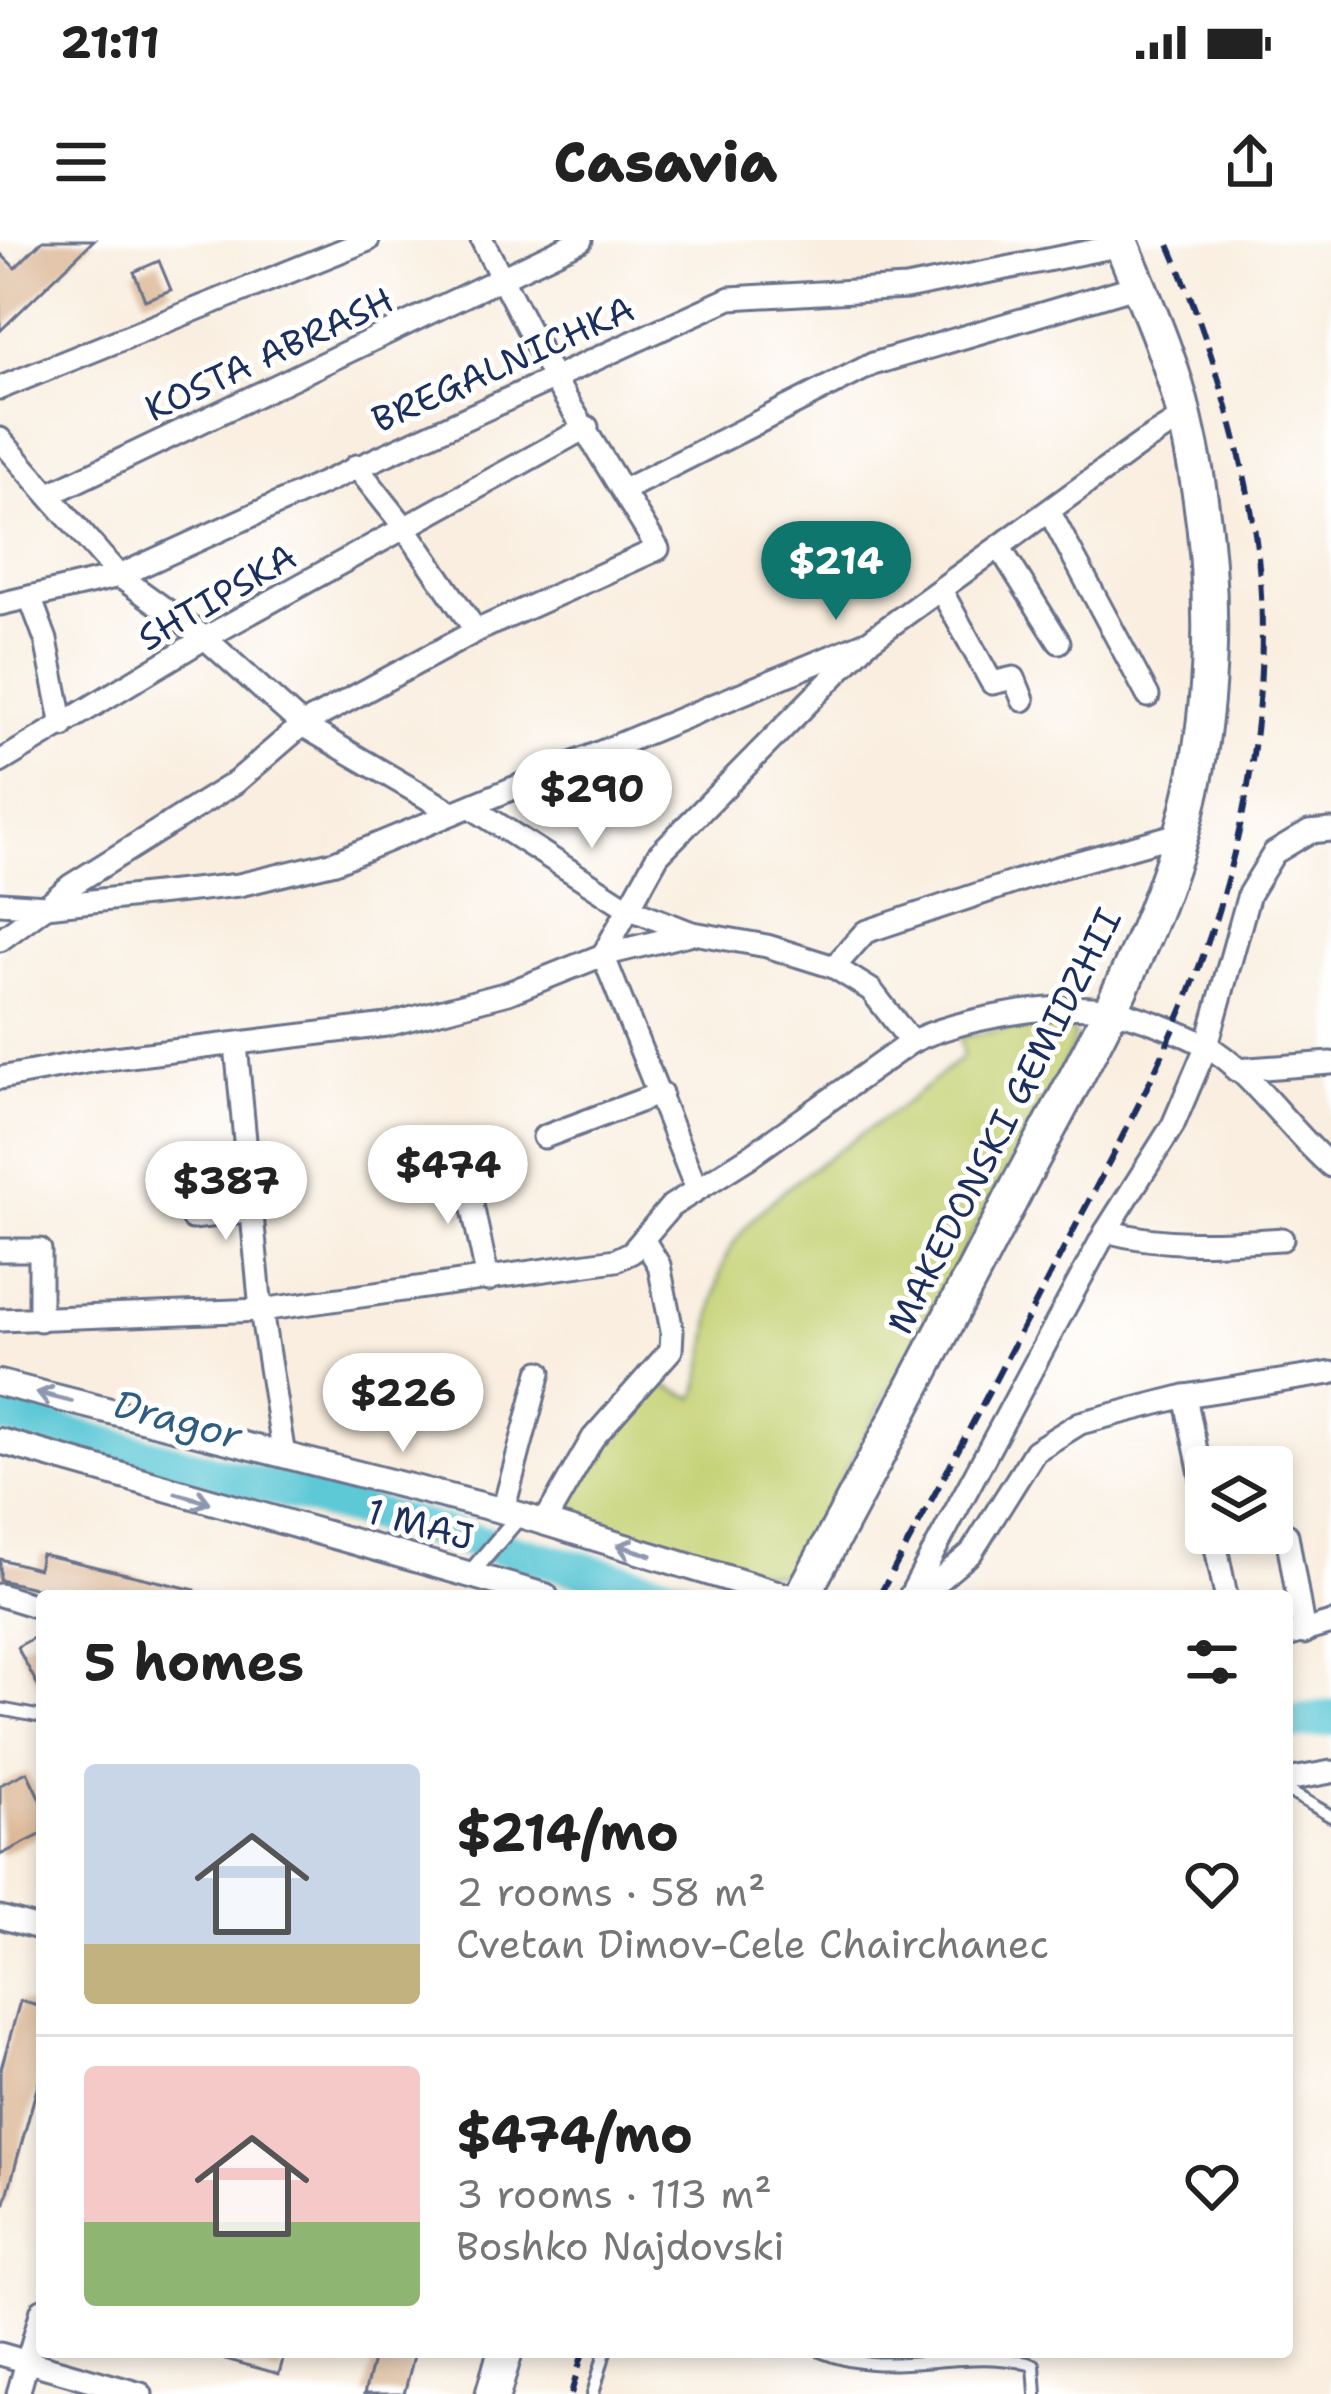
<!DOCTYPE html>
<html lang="en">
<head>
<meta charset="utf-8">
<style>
  :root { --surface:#fff; --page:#f2f2f2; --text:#222; --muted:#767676; --line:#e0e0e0; --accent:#0f766e }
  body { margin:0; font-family:"Shantell Sans",sans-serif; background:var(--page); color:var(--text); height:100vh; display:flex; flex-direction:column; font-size:45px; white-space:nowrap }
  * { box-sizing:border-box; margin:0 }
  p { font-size:39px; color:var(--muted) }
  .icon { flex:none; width:66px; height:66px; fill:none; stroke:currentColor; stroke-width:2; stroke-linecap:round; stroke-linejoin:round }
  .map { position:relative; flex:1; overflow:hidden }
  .drawer { position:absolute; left:36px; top:1350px; width:1257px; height:768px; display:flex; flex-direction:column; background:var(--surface); border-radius:12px; box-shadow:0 6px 18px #0003 }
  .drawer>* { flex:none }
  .controls { position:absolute; left:1185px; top:1206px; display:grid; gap:24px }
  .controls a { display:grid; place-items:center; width:108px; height:108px; border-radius:12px; background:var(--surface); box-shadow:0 6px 18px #0003; font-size:60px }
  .price { position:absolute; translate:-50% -102px; padding:0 27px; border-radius:42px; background:#fff; color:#222; font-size:39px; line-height:78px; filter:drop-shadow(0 3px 6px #0008) }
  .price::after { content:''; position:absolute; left:50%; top:72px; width:36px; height:27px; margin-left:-18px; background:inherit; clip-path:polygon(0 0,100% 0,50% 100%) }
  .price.current { background:var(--accent); color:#fff }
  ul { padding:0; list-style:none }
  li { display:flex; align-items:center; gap:36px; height:300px; padding:0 48px }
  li+li { border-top:3px solid var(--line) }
  li span { display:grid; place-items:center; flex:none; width:336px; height:240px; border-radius:12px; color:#555 }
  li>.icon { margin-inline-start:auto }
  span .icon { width:144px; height:144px; fill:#fffc; stroke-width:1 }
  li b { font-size:51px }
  h2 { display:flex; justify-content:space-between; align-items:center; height:144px; padding:0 48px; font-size:51px }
  .status { display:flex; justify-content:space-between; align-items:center; height:84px; padding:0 60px; background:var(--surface); direction:ltr }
  .status svg { height:33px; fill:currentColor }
  header { display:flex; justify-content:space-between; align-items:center; height:156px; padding:0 48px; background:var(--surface); font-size:54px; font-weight:800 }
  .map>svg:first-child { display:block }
  .green { fill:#c5d173; stroke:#708068; stroke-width:3 }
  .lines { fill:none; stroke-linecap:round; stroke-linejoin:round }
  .river { stroke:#5dc8d6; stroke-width:36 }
  .building { fill:#dcb896 }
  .service-casing { stroke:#69728b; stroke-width:16 }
  .pedestrian-casing { stroke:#69728b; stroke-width:21 }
  .minor-casing { stroke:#69728b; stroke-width:27 }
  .tertiary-casing { stroke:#69728b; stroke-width:30 }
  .primary-casing { stroke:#69728b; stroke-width:39 }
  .service { stroke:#fff; stroke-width:10 }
  .pedestrian { stroke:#fff; stroke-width:15 }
  .minor { stroke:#fff; stroke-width:21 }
  .tertiary { stroke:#fff; stroke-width:24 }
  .primary { stroke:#fff; stroke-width:33 }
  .rail { stroke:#1b2f5e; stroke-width:6; stroke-dasharray:18 9; stroke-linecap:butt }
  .oneway { stroke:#8d97ae }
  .labels { text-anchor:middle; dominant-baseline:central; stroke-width:10; stroke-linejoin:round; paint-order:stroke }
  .street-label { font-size:36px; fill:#1b2f5e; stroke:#fff }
  .water-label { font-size:39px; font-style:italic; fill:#2f5d82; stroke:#fff }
</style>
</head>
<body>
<div class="status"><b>21:11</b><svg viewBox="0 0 49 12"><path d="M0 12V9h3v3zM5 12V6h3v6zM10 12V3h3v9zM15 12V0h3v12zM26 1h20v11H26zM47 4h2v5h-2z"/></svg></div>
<header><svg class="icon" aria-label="menu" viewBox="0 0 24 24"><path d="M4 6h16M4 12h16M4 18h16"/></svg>Casavia<svg class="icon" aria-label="share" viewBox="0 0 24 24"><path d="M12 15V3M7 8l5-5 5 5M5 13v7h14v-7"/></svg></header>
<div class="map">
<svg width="1331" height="2154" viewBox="0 0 1331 2154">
  <rect width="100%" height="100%" fill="#fff"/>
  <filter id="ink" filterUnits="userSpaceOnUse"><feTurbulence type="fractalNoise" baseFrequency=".00833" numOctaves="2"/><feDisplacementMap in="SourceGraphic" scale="24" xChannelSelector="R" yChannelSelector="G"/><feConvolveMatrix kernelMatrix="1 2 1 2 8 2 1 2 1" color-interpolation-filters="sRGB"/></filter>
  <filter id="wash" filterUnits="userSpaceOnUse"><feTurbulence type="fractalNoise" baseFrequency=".004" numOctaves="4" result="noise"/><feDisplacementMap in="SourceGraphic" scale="48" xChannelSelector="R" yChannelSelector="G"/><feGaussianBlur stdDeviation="2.7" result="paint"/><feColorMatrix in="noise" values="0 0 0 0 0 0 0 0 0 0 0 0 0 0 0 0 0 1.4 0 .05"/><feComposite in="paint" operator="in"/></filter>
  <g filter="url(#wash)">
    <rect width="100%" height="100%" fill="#f9eedf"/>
    <path class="green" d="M1038,784L1068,787L1075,795L1071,810L794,1327L783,1334H770L567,1283L563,1265L604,1197L652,1146H665L695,1158C711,1114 708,1067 724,1022C744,966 849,904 897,869C920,853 941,834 963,817L960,797Z"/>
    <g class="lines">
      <g class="river">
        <path d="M0,1176L683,1356"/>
        <path d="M1287,1483L1331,1478"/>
      </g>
    </g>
    <g id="blocks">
      <g class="building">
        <path d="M43,0H94L0,91V13L15,28Z"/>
        <path d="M159,21L171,50L145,60L134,32Z"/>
        <path d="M41,1314L195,1350V1356H68L0,1340V1319L38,1329Z"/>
        <path d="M42,1393V1453L17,1407Z"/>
        <path d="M27,1532L42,1563V1594L0,1615V1545Z"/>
        <path d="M20,1761L42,1767V1830L5,1963H0V1832Z"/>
        <path d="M219,2112H285L279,2134L218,2117Z"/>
        <path d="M375,2112H415L404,2154H364Z"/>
      </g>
    </g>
  </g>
  <g filter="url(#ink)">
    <use href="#blocks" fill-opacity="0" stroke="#69728b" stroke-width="3"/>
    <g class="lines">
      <defs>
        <g id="service">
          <path d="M0,1469L42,1477"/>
          <path d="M1287,1550L1331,1576"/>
          <path d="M822,2112C890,2141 964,2104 1034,2125L1036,2154"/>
          <path d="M593,2154L605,2112"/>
        </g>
        <path id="pedestrian" d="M469,1335L520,1275"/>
        <g id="minor">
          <path d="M0,148L368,0"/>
          <path d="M0,199L119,336L205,398L302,485L453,573"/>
          <path d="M356,226L406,289L476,391"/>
          <path d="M624,250L873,124L1139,45"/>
          <path d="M50,254L581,0"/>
          <path d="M1049,271L1148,456"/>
          <path d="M1000,308L1059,402"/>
          <path d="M942,352L992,443L1014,438L1023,460"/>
          <path d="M30,357L46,400L63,486"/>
          <path d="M0,364L119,336L730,58L906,48L1122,5"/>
          <path d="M0,522L205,398L587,187"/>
          <path d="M471,567L628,668L692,693"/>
          <path d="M0,663L46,666L70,646L236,542L302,485L476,391L658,309L554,139L482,0"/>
          <path d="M0,700L46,666L239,645L335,622L869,401L1142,203L1185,176"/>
          <path d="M834,727L865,692L1057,628L1182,593"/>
          <path d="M236,805L261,1070L284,1216"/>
          <path d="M1236,830L1331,823"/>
          <path d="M0,838L97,820L387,785L508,753L603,715L693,693L767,706L834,727L871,750L911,802C958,779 1058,761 1110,770C1134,774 1183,793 1205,805C1250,829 1291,893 1331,926"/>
          <path d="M544,897L661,853"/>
          <path d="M463,922L488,1040"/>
          <path d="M696,948L603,715L658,615L864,406"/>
          <path d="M192,978L254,971"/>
          <path d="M1106,991C1165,1007 1222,1003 1282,999"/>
          <path d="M0,1010H40V1080"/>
          <path d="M0,1080L261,1070L616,1020L632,1012L671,966L749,917L911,802"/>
          <path d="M1185,1156L1206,1259"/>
          <path d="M503,1271L540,1132"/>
          <path d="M544,1283L593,1198L671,1110L672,1091L659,1025L643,999"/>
          <path d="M1213,1293L1226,1356"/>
          <path d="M1287,1295L1304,1393"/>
          <path d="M0,1355L42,1368"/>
          <path d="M910,1356L1106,991L1173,885L1207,805L1249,654L1274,613L1309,592L1331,590"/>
          <path d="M920,1356L971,1313L1035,1211L1080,1183L1185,1156L1331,1133"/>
          <path d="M1287,1396L1331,1383"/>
          <path d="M1287,1540L1331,1532"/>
          <path d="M0,1677L42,1689"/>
          <path d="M0,2114L141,2154"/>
          <path d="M18,2154L42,2070"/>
        </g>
        <g id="tertiary">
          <path d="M0,1143L520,1275L786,1356"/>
          <path d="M0,1201L545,1356"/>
        </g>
        <g id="primary">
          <path d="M802,1356C876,1220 947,1083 1018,946C1079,832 1145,717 1182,592C1220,459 1217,313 1185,179C1171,117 1144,59 1120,0"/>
          <path d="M493,2154L505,2112"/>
        </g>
      </defs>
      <use href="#service" class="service-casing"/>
      <use href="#pedestrian" class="pedestrian-casing"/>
      <use href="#minor" class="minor-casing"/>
      <use href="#tertiary" class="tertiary-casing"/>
      <use href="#primary" class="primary-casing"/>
      <use href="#service" class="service"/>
      <use href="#pedestrian" class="pedestrian"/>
      <use href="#minor" class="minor"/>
      <use href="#tertiary" class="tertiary"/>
      <use href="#primary" class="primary"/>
      <g class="rail">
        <path d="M879,1356C945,1237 1008,1116 1071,995C1118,905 1169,812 1203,716C1250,586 1276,424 1254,287C1240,197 1204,83 1167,0"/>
        <path d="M571,2154L583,2112"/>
      </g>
    </g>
    <defs><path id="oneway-shaft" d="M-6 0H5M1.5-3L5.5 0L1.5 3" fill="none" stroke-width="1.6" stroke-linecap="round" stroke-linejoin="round" transform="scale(3)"/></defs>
    <g class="oneway">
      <use href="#oneway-shaft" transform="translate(54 1157) rotate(-166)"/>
      <use href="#oneway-shaft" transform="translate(193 1258) rotate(16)"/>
      <use href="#oneway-shaft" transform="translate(634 1310) rotate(-163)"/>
    </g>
  </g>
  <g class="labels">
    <g class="street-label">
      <text transform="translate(269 114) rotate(-25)">KOSTA ABRASH</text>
      <text transform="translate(503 124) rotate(-24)">BREGALNICHKA</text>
      <text transform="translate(217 357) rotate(-30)">SHTIPSKA</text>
      <text transform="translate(1004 881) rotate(-63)">MAKEDONSKI GEMIDZHII</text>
      <text transform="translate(420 1284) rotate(15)">1 MAJ</text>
    </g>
    <g class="water-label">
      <text transform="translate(178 1179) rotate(15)">Dragor</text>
    </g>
  </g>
</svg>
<div class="controls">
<a><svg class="icon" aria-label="layers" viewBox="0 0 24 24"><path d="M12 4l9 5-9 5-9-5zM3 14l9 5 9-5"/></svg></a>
</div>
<b class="price current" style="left:836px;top:383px">$214</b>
<b class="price" style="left:592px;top:611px">$290</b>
<b class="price" style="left:448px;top:987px">$474</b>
<b class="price" style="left:226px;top:1003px">$387</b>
<b class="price" style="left:403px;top:1215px">$226</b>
<section class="drawer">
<h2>5 homes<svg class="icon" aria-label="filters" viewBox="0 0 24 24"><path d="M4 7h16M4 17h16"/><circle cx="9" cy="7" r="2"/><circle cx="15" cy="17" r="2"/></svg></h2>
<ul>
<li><span style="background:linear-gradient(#c9d6e8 75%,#c2b280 0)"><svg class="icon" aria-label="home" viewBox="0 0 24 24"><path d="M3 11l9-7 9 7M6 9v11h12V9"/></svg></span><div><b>$214/mo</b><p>2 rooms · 58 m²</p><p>Cvetan Dimov-Cele Chairchanec</p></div><svg class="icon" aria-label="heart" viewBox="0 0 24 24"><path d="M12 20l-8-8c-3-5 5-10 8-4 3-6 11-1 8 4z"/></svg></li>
<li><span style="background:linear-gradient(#f6c9c9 65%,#8fb573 0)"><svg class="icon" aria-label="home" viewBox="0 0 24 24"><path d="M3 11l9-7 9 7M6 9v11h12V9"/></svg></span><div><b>$474/mo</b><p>3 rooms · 113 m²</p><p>Boshko Najdovski</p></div><svg class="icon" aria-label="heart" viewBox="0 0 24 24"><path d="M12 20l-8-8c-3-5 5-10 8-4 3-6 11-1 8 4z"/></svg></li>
</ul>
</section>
</div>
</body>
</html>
